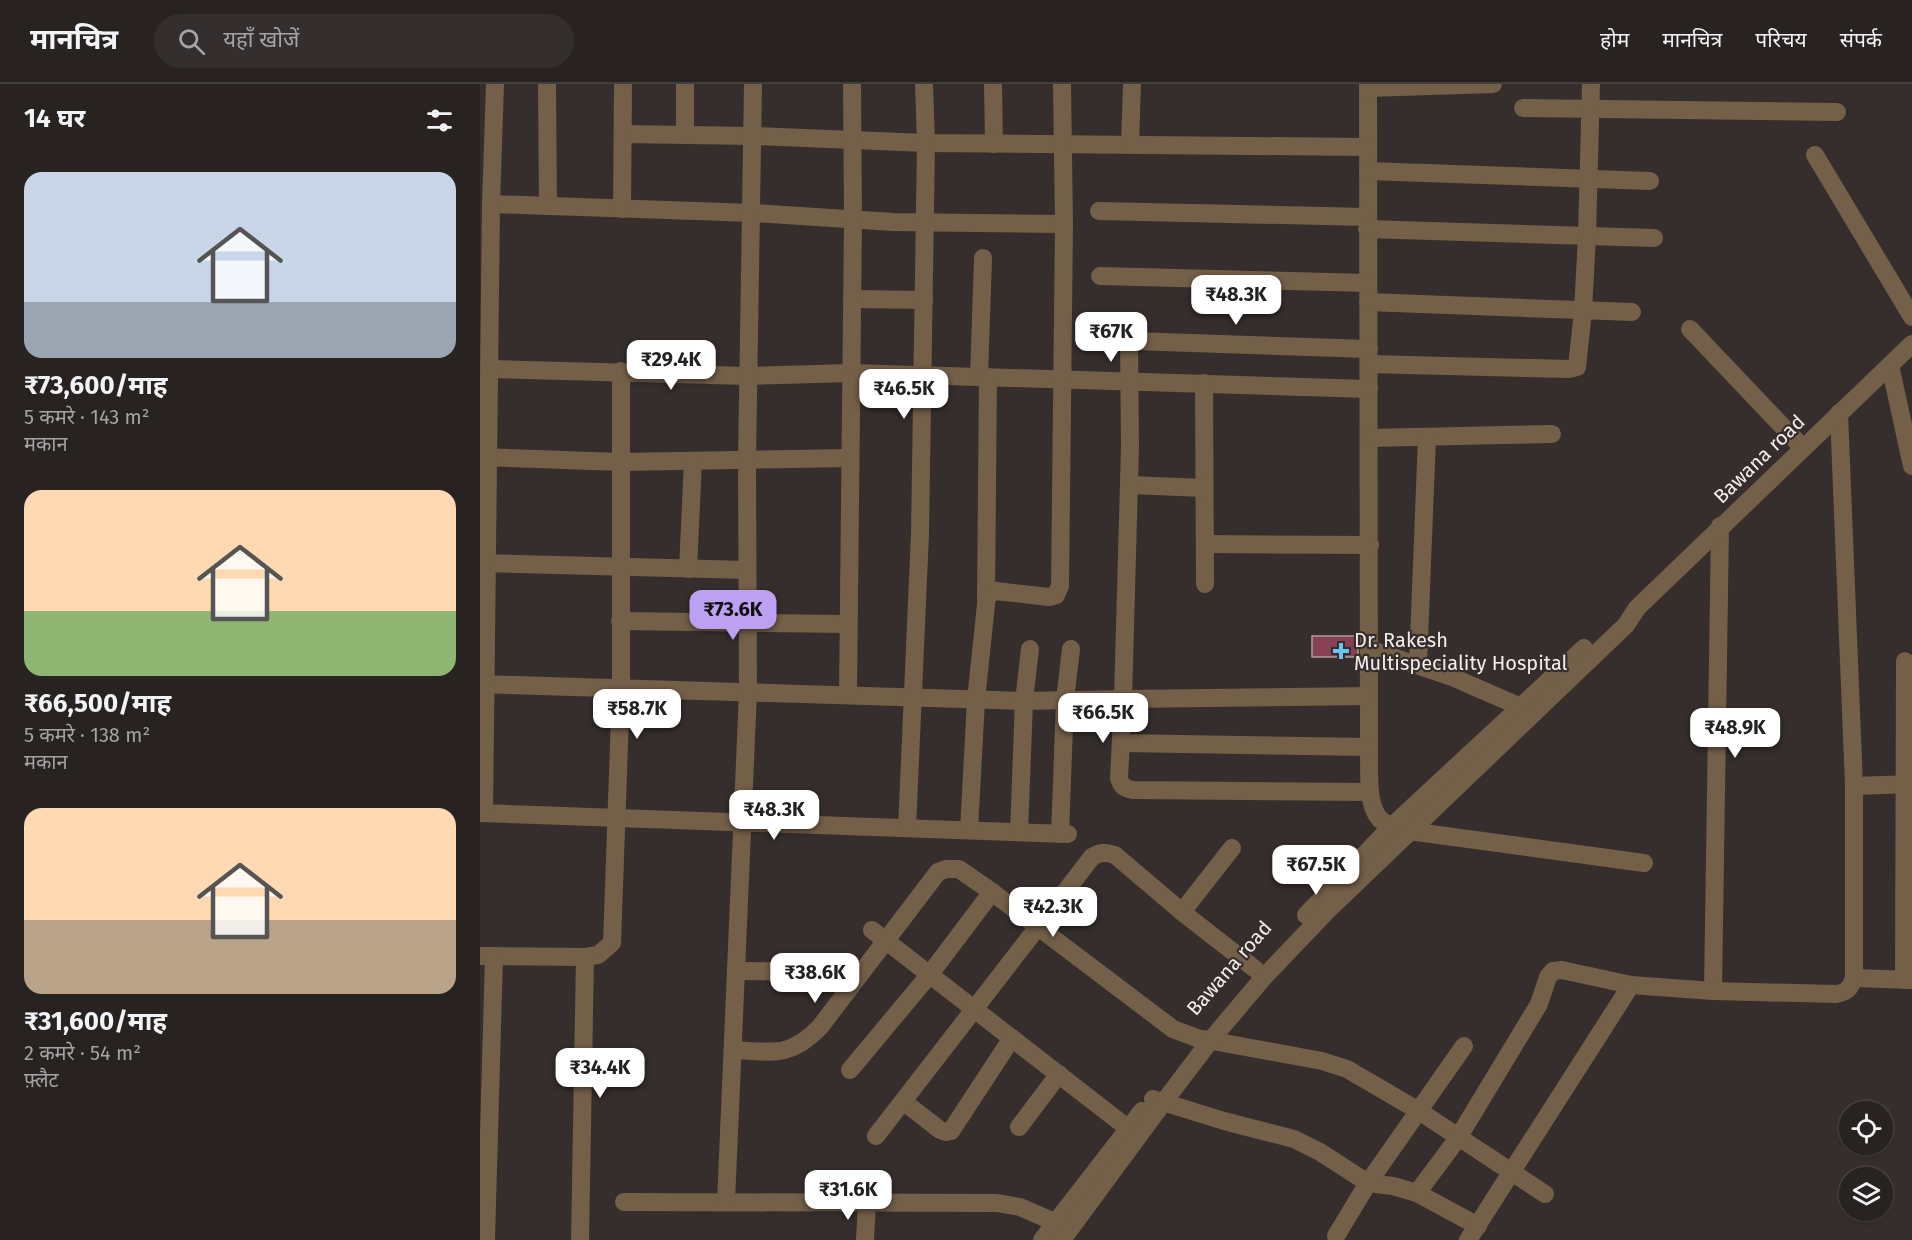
<!DOCTYPE html>
<html lang="hi">
<head>
<meta charset="utf-8">
<style>
  :root { --surface:#282221; --page:#342f2e; --text:#f1f3f6; --muted:#a5a4a5; --line:#443f3f; --accent:#bca0f2 }
  body { margin:0; font-family:"Fira Sans","Noto Sans Devanagari",sans-serif; background:var(--page); color:var(--text); height:100vh; display:flex; flex-direction:column; font-size:22px; white-space:nowrap }
  * { box-sizing:border-box; margin:0 }
  p { font-size:20px; color:var(--muted) }
  .icon { flex:none; width:33px; height:33px; fill:none; stroke:currentColor; stroke-width:2; stroke-linecap:round; stroke-linejoin:round }
  .map { position:relative; flex:1; overflow:hidden }
  .drawer { display:flex; flex-direction:column; background:var(--surface); width:480px }
  .drawer>* { flex:none }
  .fabs { position:absolute; left:1359px; top:1017px; display:grid; gap:12px }
  .fabs a { display:grid; place-items:center; width:54px; height:54px; border-radius:50%; background:var(--surface); box-shadow:0 2px 4px #0004,0 0 0 2px var(--line); font-size:30px }
  .price { position:absolute; translate:-50% -51px; padding:0 14px; border-radius:12px; background:#fff; color:#222; font-size:20px; line-height:39px; filter:drop-shadow(0 2px 3px #0008) }
  .price::after { content:''; position:absolute; left:50%; top:36px; width:18px; height:14px; margin-left:-9px; background:inherit; clip-path:polygon(0 0,100% 0,50% 100%) }
  .price.current { background:var(--accent); color:#111 }
  ul { padding:0; list-style:none }
  li { display:grid; align-content:center; gap:12px; height:318px; padding:0 24px }
  li span { display:grid; place-items:center; height:186px; border-radius:18px; color:#555 }
  li>.icon { margin-inline-start:auto }
  span .icon { width:108px; height:108px; fill:#fffc; stroke-width:1 }
  li b { font-size:26px }
  h2 { display:flex; justify-content:space-between; align-items:center; height:72px; padding:0 24px; font-size:26px }
  header { display:flex; align-items:center; gap:36px; box-sizing:border-box; height:84px; padding:0 30px; background:var(--surface); border-bottom:2px solid var(--line) }
  header strong { font-size:28px }
  nav { display:flex; gap:33px; margin-inline-start:auto; font-size:21px }
  .search { width:420px; height:54px; background:var(--page); display:flex; align-items:center; gap:15px; box-sizing:border-box; padding:0 21px; border-radius:33px; color:var(--muted); font-size:22px }
  main { display:flex; flex:1; min-height:0 }
  .map>svg:first-child { display:block }
  .building { fill:#874054; stroke:#aaa0a2; stroke-width:1.5 }
  .lines { fill:none; stroke-linecap:round; stroke-linejoin:round }
  .minor { stroke:#745f48; stroke-width:18 }
  .poi-dot { fill:#68c4f0; stroke:#352e2c; stroke-width:2 }
  .labels { text-anchor:middle; dominant-baseline:central; stroke-width:4.5; stroke-linejoin:round; paint-order:stroke }
  .street-label { font-size:20px; fill:#f3eeec; stroke:#352e2c }
  .poi-label { font-size:20px; fill:#f3eeec; stroke:#352e2c; text-anchor:start }
</style>
</head>
<body>
<header>
<strong>मानचित्र</strong>
<div class="search"><svg class="icon" aria-label="search" viewBox="0 0 24 24"><circle cx="10" cy="10" r="6"/><path d="M15 15l6 6"/></svg>यहाँ खोजें</div>
<nav><a>होम</a><a>मानचित्र</a><a>परिचय</a><a>संपर्क</a></nav>
</header>
<main>
<section class="drawer">
<h2>14 घर<svg class="icon" aria-label="filters" viewBox="0 0 24 24"><path d="M4 7h16M4 17h16"/><circle cx="9" cy="7" r="2"/><circle cx="15" cy="17" r="2"/></svg></h2>
<ul>
<li><span style="background:linear-gradient(#c9d6e8 70%,#9aa5b1 0)"><svg class="icon" aria-label="home" viewBox="0 0 24 24"><path d="M3 11l9-7 9 7M6 9v11h12V9"/></svg></span><div><b>₹73,600/माह</b><p>5 कमरे · 143 m²</p><p>मकान</p></div></li>
<li><span style="background:linear-gradient(#ffd9b3 65%,#8fb573 0)"><svg class="icon" aria-label="home" viewBox="0 0 24 24"><path d="M3 11l9-7 9 7M6 9v11h12V9"/></svg></span><div><b>₹66,500/माह</b><p>5 कमरे · 138 m²</p><p>मकान</p></div></li>
<li><span style="background:linear-gradient(#ffd9b3 60%,#b9a48a 0)"><svg class="icon" aria-label="home" viewBox="0 0 24 24"><path d="M3 11l9-7 9 7M6 9v11h12V9"/></svg></span><div><b>₹31,600/माह</b><p>2 कमरे · 54 m²</p><p>फ़्लैट</p></div></li>
</ul>
</section>
<div class="map">
<svg width="1432" height="1156" viewBox="0 0 1432 1156">
  <rect width="100%" height="100%" fill="#352e2c"/>
  <rect class="building" x="832" y="552" width="46" height="21"/>
  <g class="lines">
    <g class="minor">
      <path d="M67,0L68,122"/>
      <path d="M513,0L514,60"/>
      <path d="M888,0L889,663C890,683 885,723 902,737C910,743 920,744 929,747L1164,779"/>
      <path d="M888,4L1013,0"/>
      <path d="M1043,24L1357,28"/>
      <path d="M143,50L273,52L446,59L888,63"/>
      <path d="M205,51V0"/>
      <path d="M650,61L652,0"/>
      <path d="M1335,71L1432,233"/>
      <path d="M888,87L1170,97"/>
      <path d="M11,120L273,129L413,138L584,140"/>
      <path d="M142,125L143,0"/>
      <path d="M619,127L887,133"/>
      <path d="M887,145L1174,154"/>
      <path d="M620,192L888,199"/>
      <path d="M373,215L444,216"/>
      <path d="M888,218L1152,228"/>
      <path d="M1210,245L1323,364"/>
      <path d="M624,256L889,265"/>
      <path d="M889,280L1089,285L1097,283L1103,227L1107,152L1111,0"/>
      <path d="M1410,281L1432,382"/>
      <path d="M10,285L268,292L372,289L889,305"/>
      <path d="M499,293L503,174"/>
      <path d="M724,299L725,500"/>
      <path d="M890,354L1072,350"/>
      <path d="M0,373L140,378L370,374"/>
      <path d="M649,401L724,404"/>
      <path d="M725,460L890,461"/>
      <path d="M0,479L267,486"/>
      <path d="M208,485L213,377"/>
      <path d="M506,516L508,293"/>
      <path d="M140,537L367,540"/>
      <path d="M889,565L972,593L1041,623"/>
      <path d="M938,581L947,353"/>
      <path d="M0,600L544,617L643,615L650,363L649,256"/>
      <path d="M368,611L373,135L372,0"/>
      <path d="M889,612L643,615L639,694C641,702 644,704 653,706L890,708"/>
      <path d="M641,659L889,663"/>
      <path d="M1374,702L1432,700"/>
      <path d="M0,729L588,750"/>
      <path d="M4,729L11,120L15,0"/>
      <path d="M427,744L440,450L446,59L444,0"/>
      <path d="M489,746L496,616L507,511L516,507L569,513L576,511L580,502L584,140L582,0"/>
      <path d="M539,748L544,617L550,565"/>
      <path d="M580,750L585,616L591,565"/>
      <path d="M702,828L752,764"/>
      <path d="M826,831L912,742L1104,564"/>
      <path d="M392,846L649,1045"/>
      <path d="M0,872L105,873L118,871L132,859L141,604V287"/>
      <path d="M257,887L381,888"/>
      <path d="M1374,894L1432,896"/>
      <path d="M1424,896L1425,577"/>
      <path d="M1233,907L1240,442"/>
      <path d="M253,966C293,968 310,974 340,943L458,788L466,785H479L512,808L693,945L717,954L842,977L867,985L939,1027L1065,1110"/>
      <path d="M370,986L450,890L512,808"/>
      <path d="M673,1015L744,1037L814,1055L840,1068L888,1099L913,1102L937,1109L998,1142"/>
      <path d="M424,1018L460,1046L466,1048L471,1047L532,954"/>
      <path d="M539,1043L579,990"/>
      <path d="M396,1052L612,773C620,768 626,768 635,771L702,828L775,885"/>
      <path d="M937,1109L978,1054L1059,920L1068,893L1073,887L1082,886L1151,901L1233,907L1356,910C1368,908 1370,904 1374,894V702L1359,329"/>
      <path d="M144,1118L517,1119L540,1123L586,1143"/>
      <path d="M246,1118L268,608L267,376L273,0"/>
      <path d="M856,1152L888,1099L984,962"/>
      <path d="M6,1156L14,872"/>
      <path d="M100,1156L105,873"/>
      <path d="M385,1156L387,1119"/>
      <path d="M562,1156L662,1027"/>
      <path d="M582,1156L683,1019L730,957L784,893L847,827L1146,541L1157,524L1432,260"/>
      <path d="M988,1156L1151,901"/>
    </g>
  </g>
  <path class="poi-dot" d="M858 558h6v6h6v6h-6v6h-6v-6h-6v-6h6z"/>
  <g class="labels">
    <g class="street-label">
      <text transform="translate(1279 375) rotate(-44)">Bawana road</text>
      <text transform="translate(749 884) rotate(-49)">Bawana road</text>
    </g>
    <g class="poi-label">
      <text x="874" y="556">Dr. Rakesh<tspan x="874" dy="23">Multispeciality Hospital</tspan></text>
    </g>
  </g>
</svg>
<div class="fabs">
<a><svg class="icon" aria-label="locate" viewBox="0 0 24 24"><circle cx="12" cy="12" r="6"/><path d="M12 2v4M12 18v4M2 12h4M18 12h4"/></svg></a>
<a><svg class="icon" aria-label="layers" viewBox="0 0 24 24"><path d="M12 4l9 5-9 5-9-5zM3 14l9 5 9-5"/></svg></a>
</div>
<b class="price" style="left:756px;top:242px">₹48.3K</b>
<b class="price" style="left:631px;top:279px">₹67K</b>
<b class="price" style="left:191px;top:307px">₹29.4K</b>
<b class="price" style="left:424px;top:336px">₹46.5K</b>
<b class="price current" style="left:253px;top:557px">₹73.6K</b>
<b class="price" style="left:157px;top:656px">₹58.7K</b>
<b class="price" style="left:623px;top:660px">₹66.5K</b>
<b class="price" style="left:1255px;top:675px">₹48.9K</b>
<b class="price" style="left:294px;top:757px">₹48.3K</b>
<b class="price" style="left:836px;top:812px">₹67.5K</b>
<b class="price" style="left:573px;top:854px">₹42.3K</b>
<b class="price" style="left:335px;top:920px">₹38.6K</b>
<b class="price" style="left:120px;top:1015px">₹34.4K</b>
<b class="price" style="left:368px;top:1137px">₹31.6K</b>
</div>
</main>
</body>
</html>
